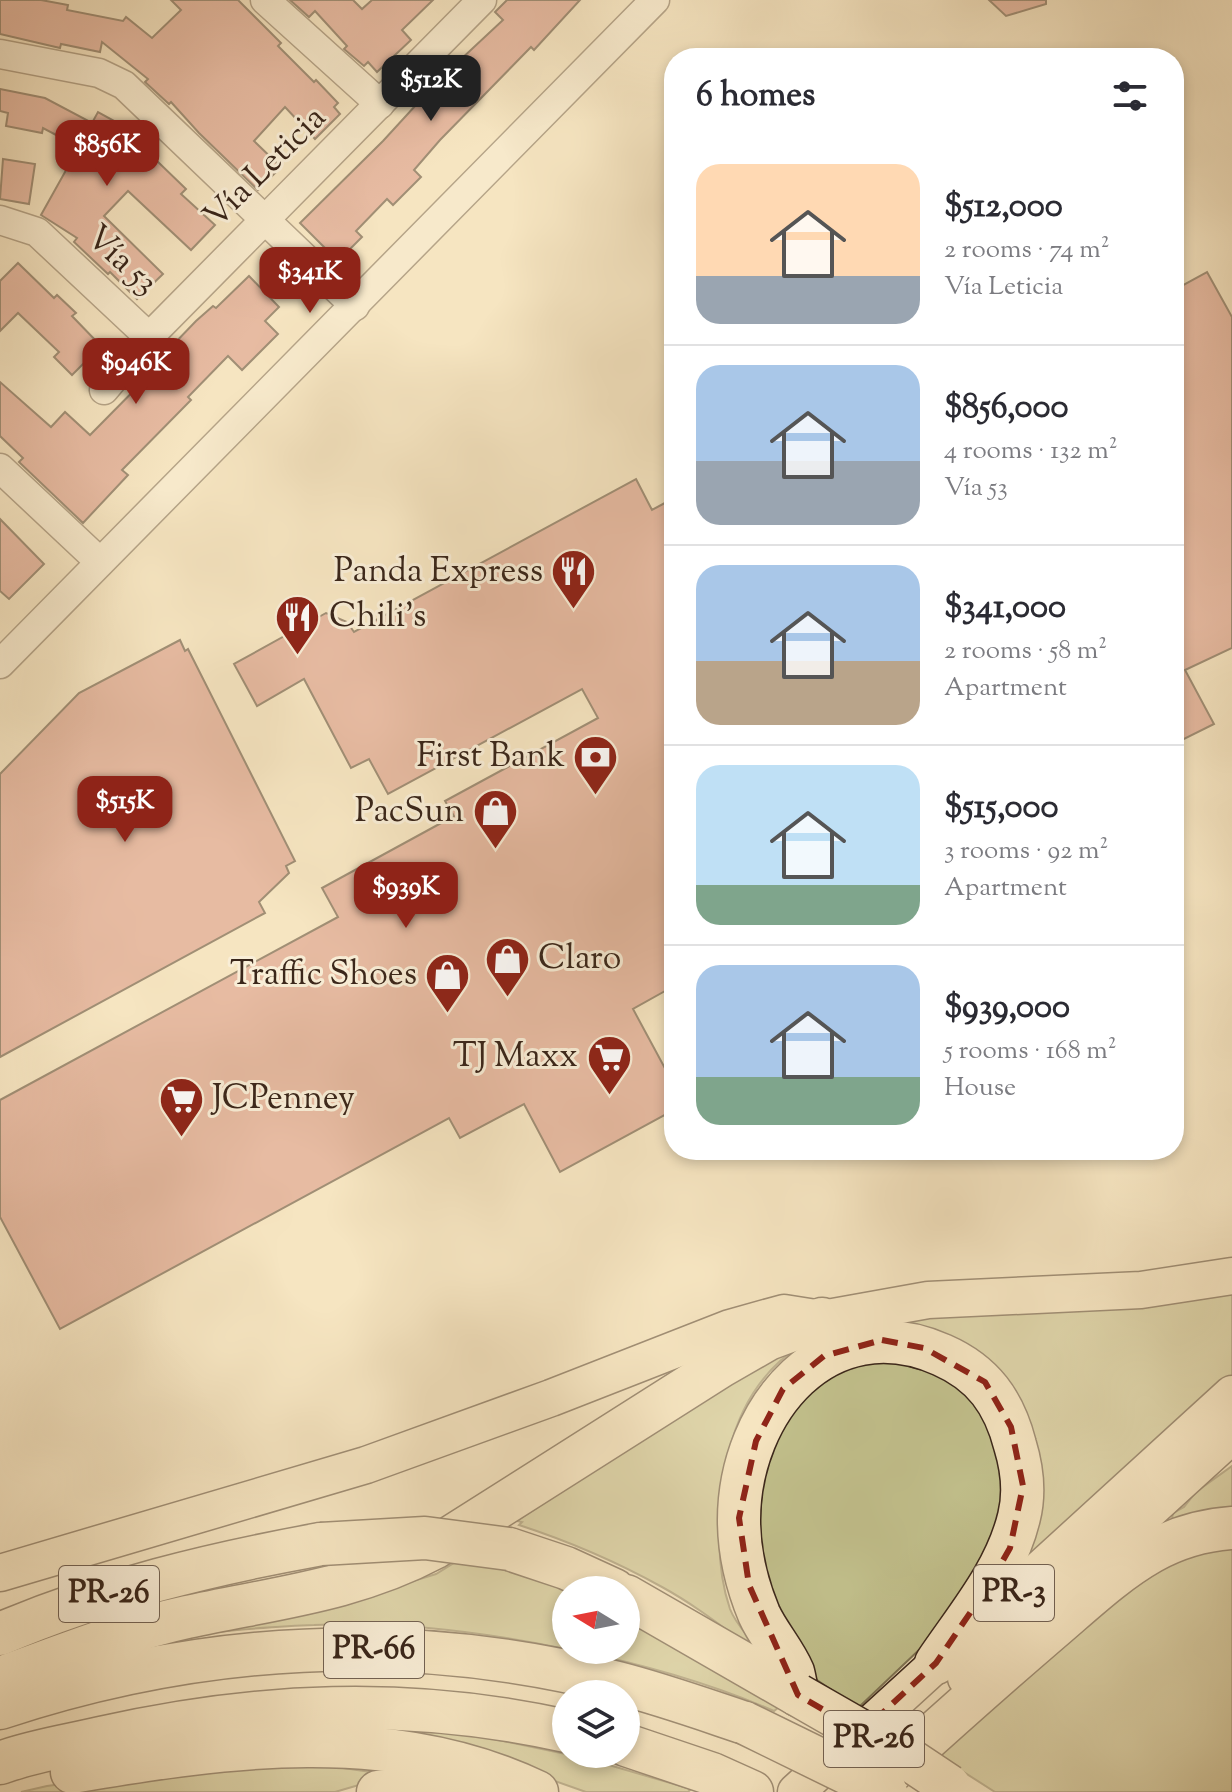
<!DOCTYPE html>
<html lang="en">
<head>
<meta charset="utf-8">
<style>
  :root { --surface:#fff; --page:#f2f2f3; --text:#2b2b33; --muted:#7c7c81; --line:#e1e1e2; --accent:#8f2418 }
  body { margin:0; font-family:"Sorts Mill Goudy",serif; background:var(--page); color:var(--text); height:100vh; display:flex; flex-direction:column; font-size:30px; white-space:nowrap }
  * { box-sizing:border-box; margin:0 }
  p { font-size:26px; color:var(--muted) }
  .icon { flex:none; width:44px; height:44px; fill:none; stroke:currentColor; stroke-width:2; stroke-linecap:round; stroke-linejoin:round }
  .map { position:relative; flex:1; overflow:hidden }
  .details { position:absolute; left:664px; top:48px; width:520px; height:1112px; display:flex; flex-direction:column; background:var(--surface); border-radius:32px; box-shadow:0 4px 12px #0003 }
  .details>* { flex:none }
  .needle { width:52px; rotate:280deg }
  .buttons { position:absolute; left:552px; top:1576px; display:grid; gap:16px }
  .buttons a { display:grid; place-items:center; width:88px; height:88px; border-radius:50%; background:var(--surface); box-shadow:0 4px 12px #0003; font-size:40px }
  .price { position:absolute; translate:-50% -68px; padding:0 18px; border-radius:16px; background:var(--accent); color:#fff; font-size:26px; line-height:52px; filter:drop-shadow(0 2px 4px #0008) }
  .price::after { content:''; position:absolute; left:50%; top:48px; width:24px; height:18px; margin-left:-12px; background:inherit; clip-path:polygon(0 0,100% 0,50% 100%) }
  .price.active { background:#222; color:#fff }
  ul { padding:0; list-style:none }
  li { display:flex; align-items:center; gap:24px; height:200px; padding:0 32px }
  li+li { border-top:2px solid var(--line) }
  li span { display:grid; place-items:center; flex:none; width:224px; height:160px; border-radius:24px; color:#555 }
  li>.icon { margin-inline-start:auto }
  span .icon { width:96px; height:96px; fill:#fffc; stroke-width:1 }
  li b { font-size:34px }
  h2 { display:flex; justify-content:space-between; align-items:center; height:96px; padding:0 32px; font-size:34px }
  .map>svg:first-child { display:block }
  .green { fill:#c3c28e; stroke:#7e7454; stroke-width:2 }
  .building { fill:#d4887d; stroke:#3a261a; stroke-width:2 }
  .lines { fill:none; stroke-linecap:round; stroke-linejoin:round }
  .minor-casing { stroke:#695644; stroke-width:31 }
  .major-casing { stroke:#3a261a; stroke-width:39 }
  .highway-casing { stroke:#3a261a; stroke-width:45 }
  .minor { stroke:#f9eed7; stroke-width:28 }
  .major { stroke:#f6e5c1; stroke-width:36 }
  .highway { stroke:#f6e5c1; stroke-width:42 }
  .highway-bridge-casing { stroke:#3a261a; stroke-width:45; stroke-linecap:butt }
  .highway-bridge { stroke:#f6e5c1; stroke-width:42 }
  .marked { fill:none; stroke:#8f2418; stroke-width:6; stroke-dasharray:16 10; stroke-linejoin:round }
  .labels { text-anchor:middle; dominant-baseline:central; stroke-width:6; stroke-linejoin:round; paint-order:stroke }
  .shield { fill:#f9eed7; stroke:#736253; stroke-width:2 }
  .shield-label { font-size:32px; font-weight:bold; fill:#3a261a }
  .street-label { font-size:34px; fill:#3a261a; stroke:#f9eed7 }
  .poi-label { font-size:34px; fill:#3a261a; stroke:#f9eed7; text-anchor:end }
</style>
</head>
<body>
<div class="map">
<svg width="1232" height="1792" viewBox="0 0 1232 1792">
  <rect width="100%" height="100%" fill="#f6e5c1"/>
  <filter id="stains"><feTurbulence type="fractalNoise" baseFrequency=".0025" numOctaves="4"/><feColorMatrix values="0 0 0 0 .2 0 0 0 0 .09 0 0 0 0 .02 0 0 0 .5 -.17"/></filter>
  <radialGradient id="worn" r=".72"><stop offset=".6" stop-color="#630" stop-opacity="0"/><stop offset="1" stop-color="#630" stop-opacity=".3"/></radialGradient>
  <g class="green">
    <path d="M1232,1293V1380L1026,1564L1014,1553C1112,1319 766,1221 725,1471C718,1516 715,1565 730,1609C736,1625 749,1636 757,1649L754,1650C724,1628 695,1605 662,1587C617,1562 568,1541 519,1525L522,1522L517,1521L585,1476L594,1462L675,1408L729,1373L797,1341L846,1325L947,1310L1171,1301Z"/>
    <path d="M877,1357L951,1378L980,1407L1002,1460L1003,1523L942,1628L858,1708L817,1680L788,1646L753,1529L765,1455L803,1386Z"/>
    <path d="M1232,1466V1511L1178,1520L1172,1519L1173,1513L1184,1507L1196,1492Z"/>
    <path d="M1232,1539V1792H995L937,1755L1148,1568Z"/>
    <path d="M462,1558L482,1561L566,1590V1649C484,1632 398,1621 314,1625C271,1626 228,1631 185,1635L361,1597L436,1574Z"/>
    <path d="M626,1612L784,1703L774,1711C710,1683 642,1664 573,1650H626Z"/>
    <path d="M344,1725L465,1733L585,1758L691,1789L688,1792H586L518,1768Z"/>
    <path d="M195,1766H329L378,1773L369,1782L335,1792H21L47,1786Z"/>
  </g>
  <g class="building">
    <path d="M0,0H41L68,5L67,10L123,21L126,17L152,38L181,10L171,0H238L281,43L278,46L314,82L316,80L338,103L334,107L340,114L315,139L285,107L254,141L281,167L258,190L199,133L171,102L169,104L145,82L148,79L102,42L100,52L61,44L60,48L0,34Z"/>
    <path d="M290,0H353L362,9L372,0H433L402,30L411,40L377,72L368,62L364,66L344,49L347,46L315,11L309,17Z"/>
    <path d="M507,0H580L534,50L531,47L440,140L414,170L421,177L393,205L387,199L356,231L362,237L338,261L300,223L383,141L416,105L414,103L503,20L495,12Z"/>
    <path d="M989,0H1046V4L1006,16Z"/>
    <path d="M0,89L45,98L92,123L98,112L127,128L125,130L186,189L181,194L215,225L191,250L128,191L104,216L163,274L137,299L110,272L108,274L74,242L77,238L41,215L79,147L43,128L42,133L6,126L8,113L0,111Z"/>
    <path d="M3,159L35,164L29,204L0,199Z"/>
    <path d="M18,263L54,298L57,295L76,313L72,316L101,346L72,375L54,357L59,352L18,313L0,331V281Z"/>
    <path d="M1207,272L1232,317V648L1185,670L1214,724L1174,744V290Z"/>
    <path d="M249,276L279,307L265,321L278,334L242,370L228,356L188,397L191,400L122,470L128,475L83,523L19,462L23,458L0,436V382L51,427L65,412L90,435L173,351L170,348L196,321L213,306L216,308Z"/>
    <path d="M636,479L652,510L674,498V986L633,1009L674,1085V1110L560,1172L524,1104L460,1138L449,1118L60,1329L0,1217V1100L338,917L322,888L454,816L445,801L598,718L582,689L388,794L369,759L351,768L304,679L257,706L234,664L326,613L347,622L354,632Z"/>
    <path d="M0,519L44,564L9,599L0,591Z"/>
    <path d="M180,640L185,651L188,649L295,861L286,866L289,873L259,902L265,913L0,1057V774L79,693Z"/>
  </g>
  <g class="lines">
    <defs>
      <g id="minor">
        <path d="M265,0L380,104"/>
        <path d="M0,54L99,73L124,85L355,306"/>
        <path d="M0,220L37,232L149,337"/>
        <path d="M104,390L149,337L482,0"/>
        <path d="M0,468L100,562"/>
        <path d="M0,664L655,0"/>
      </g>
      <g id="major">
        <path d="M0,1573L366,1465L551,1398L730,1328L784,1313L822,1319L928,1300L1141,1290L1232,1276"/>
        <path d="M966,1678L1232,1435"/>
        <path d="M796,1792L1232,1394"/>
      </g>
      <g id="highway">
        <path d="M509,1549L566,1568L614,1590"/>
        <path d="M626,1596L798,1695"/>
        <path d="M0,1634C103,1590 211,1564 321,1544"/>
        <path d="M0,1678C62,1656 123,1631 187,1617C274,1598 353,1591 434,1548L721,1366L768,1339L822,1319"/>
        <path d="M798,1695C796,1688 795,1679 793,1672C784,1651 768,1634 759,1614C747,1585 739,1551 739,1520C739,1410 827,1304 942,1355C983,1373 1004,1402 1015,1445C1022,1468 1025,1493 1019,1517C1006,1572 967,1617 936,1663"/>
        <path d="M0,1708C203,1641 409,1630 618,1683C661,1694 703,1709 745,1723"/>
        <path d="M626,1745L712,1774L752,1792"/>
        <path d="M0,1763C32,1751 67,1746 101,1738C256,1703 409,1696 566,1731"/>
        <path d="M72,1772C225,1746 392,1722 537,1792"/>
        <path d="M882,1780C937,1730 993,1680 1050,1631C1083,1603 1114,1573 1151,1552C1176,1538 1203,1530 1232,1528"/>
        <path d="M378,1792L441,1786L484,1789"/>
      </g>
    </defs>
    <use href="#minor" class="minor-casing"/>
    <use href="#major" class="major-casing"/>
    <use href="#highway" class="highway-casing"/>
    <use href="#minor" class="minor"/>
    <use href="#major" class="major"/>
    <use href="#highway" class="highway"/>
    <defs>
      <g id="highway-bridge">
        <path d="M321,1544L425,1538L509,1549"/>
        <path d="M798,1695L901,1754L949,1786"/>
        <path d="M745,1723L886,1792"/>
      </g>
    </defs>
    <use href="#highway-bridge" class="highway-bridge-casing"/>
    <use href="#highway-bridge" class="highway-bridge"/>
  </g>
  <path d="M0 0H1232V1792H0ZM882,1340L924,1348L985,1382L1011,1427L1023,1486L1010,1548L989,1585L936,1663L862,1732L798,1695L749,1585L739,1518L756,1441L783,1389L824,1356Z" fill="#f6e5c1" fill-opacity=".55" fill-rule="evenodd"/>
  <path class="marked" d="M882,1340L924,1348L985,1382L1011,1427L1023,1486L1010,1548L989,1585L936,1663L862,1732L798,1695L749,1585L739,1518L756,1441L783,1389L824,1356Z"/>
  <defs>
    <symbol id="restaurant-pin" viewBox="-11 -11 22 30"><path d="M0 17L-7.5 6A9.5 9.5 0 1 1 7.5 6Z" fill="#8f2418" stroke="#f9eed7"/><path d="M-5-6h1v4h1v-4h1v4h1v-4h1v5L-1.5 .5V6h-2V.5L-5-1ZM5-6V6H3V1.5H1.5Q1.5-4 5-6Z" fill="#fff"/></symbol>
    <symbol id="bank-pin" viewBox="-11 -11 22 30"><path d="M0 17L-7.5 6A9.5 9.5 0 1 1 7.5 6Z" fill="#8f2418" stroke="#f9eed7"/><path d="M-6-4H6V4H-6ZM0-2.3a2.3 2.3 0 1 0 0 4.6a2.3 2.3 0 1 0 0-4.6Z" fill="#fff"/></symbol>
    <symbol id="shop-pin" viewBox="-11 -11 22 30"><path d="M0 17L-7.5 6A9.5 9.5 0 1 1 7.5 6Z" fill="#8f2418" stroke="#f9eed7"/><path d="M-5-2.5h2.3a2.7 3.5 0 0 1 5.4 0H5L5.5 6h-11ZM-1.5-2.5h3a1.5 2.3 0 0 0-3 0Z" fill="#fff"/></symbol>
    <symbol id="supermarket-pin" viewBox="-11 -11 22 30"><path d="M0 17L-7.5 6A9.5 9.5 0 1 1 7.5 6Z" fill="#8f2418" stroke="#f9eed7"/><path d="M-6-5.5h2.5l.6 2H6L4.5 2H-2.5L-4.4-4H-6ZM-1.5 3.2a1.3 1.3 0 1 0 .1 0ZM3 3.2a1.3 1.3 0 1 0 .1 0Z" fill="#fff"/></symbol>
  </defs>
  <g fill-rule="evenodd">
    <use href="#restaurant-pin" x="548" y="546" width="51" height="69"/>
    <use href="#restaurant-pin" x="272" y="592" width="51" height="69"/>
    <use href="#bank-pin" x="570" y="732" width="51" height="69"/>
    <use href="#shop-pin" x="470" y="786" width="51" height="69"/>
    <use href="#shop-pin" x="482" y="934" width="51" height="69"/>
    <use href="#shop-pin" x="422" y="950" width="51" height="69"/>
    <use href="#supermarket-pin" x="584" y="1032" width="51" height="69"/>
    <use href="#supermarket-pin" x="156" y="1074" width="51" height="69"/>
  </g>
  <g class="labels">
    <g class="shield">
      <rect x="974" y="1565" width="80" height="56" rx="6"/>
      <rect x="59" y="1566" width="100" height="56" rx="6"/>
      <rect x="324" y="1622" width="100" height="56" rx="6"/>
      <rect x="824" y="1711" width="100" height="56" rx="6"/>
    </g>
    <g class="shield-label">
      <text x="1014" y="1593">PR-3</text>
      <text x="109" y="1594">PR-26</text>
      <text x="374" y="1650">PR-66</text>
      <text x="874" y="1739">PR-26</text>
    </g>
    <g class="street-label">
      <text transform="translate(266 168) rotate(-45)">Vía Leticia</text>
      <text transform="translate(121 261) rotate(43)">Vía 53</text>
    </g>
    <g class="poi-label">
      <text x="543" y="572">Panda Express</text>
      <text x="329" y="617" text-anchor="start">Chili's</text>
      <text x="565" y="757">First Bank</text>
      <text x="464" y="812">PacSun</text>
      <text x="538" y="959" text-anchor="start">Claro</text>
      <text x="417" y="975">Traffic Shoes</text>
      <text x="578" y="1057">TJ Maxx</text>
      <text x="212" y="1099" text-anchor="start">JCPenney</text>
    </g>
  </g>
  <rect width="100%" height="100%" filter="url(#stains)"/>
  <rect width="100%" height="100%" fill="url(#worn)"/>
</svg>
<div class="buttons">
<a><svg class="needle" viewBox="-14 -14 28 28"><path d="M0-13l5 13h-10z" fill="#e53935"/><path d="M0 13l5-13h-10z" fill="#7c7c81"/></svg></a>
<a><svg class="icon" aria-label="layers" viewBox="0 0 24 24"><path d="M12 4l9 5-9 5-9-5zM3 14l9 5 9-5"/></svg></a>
</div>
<b class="price active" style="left:431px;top:123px">$512K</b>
<b class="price" style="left:107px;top:188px">$856K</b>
<b class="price" style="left:310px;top:315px">$341K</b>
<b class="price" style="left:136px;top:406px">$946K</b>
<b class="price" style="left:125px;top:844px">$515K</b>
<b class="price" style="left:406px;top:930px">$939K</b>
<section class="details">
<h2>6 homes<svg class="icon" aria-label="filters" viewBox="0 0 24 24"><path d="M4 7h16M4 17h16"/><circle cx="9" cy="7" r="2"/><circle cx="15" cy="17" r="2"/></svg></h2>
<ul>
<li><span style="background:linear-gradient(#ffd9b3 70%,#9aa5b1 0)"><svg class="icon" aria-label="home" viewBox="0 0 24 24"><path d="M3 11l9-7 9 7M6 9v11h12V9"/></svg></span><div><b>$512,000</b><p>2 rooms · 74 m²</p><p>Vía Leticia</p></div></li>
<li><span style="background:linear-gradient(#a9c7e8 60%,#9aa5b1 0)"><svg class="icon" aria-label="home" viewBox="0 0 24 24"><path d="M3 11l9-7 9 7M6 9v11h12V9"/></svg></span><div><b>$856,000</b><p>4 rooms · 132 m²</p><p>Vía 53</p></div></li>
<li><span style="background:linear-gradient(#a9c7e8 60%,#b9a48a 0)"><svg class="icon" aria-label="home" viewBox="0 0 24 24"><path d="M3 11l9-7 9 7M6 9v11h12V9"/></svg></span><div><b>$341,000</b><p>2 rooms · 58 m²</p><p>Apartment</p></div></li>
<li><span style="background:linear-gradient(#bfe0f5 75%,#7fa58c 0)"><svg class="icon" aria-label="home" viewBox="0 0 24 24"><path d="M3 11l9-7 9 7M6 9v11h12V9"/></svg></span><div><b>$515,000</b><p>3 rooms · 92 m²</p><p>Apartment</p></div></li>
<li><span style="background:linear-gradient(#a9c7e8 70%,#7fa58c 0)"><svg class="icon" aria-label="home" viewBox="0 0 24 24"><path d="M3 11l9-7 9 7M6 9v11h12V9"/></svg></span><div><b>$939,000</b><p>5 rooms · 168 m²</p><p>House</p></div></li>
</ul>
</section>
</div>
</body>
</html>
